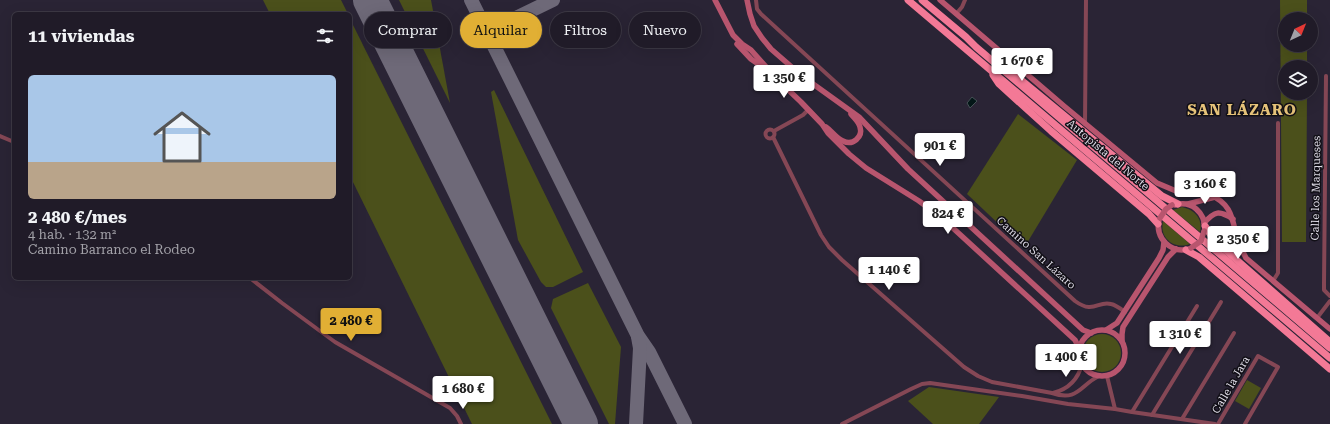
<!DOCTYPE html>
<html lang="es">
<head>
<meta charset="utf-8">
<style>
  :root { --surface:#201b28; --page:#2d2834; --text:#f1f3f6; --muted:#a2a1a8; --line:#3d3945; --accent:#e1af34 }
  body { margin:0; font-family:"Roboto Serif",serif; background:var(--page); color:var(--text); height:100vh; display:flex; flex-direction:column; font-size:15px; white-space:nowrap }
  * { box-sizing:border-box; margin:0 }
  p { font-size:13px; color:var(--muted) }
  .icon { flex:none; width:22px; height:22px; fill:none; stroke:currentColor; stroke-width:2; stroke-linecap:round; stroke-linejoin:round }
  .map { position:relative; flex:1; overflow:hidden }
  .drawer { position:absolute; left:12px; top:12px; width:340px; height:268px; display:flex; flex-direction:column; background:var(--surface); border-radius:6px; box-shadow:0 4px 16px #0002,0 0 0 1px var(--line) }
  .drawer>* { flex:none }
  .top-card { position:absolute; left:364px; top:12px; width:380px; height:36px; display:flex; gap:8px }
  .needle { width:26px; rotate:43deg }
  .buttons { position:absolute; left:1278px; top:12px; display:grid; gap:8px }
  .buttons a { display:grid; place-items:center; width:40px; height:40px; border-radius:50%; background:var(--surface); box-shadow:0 4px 16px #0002,0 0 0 1px var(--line); font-size:20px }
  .price { position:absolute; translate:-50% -34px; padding:0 9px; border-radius:4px; background:#fff; color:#222; font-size:13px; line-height:26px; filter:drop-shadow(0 1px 2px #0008) }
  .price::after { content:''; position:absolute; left:50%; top:24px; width:12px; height:9px; margin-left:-6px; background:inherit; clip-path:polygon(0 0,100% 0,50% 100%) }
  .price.current { background:var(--accent); color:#111 }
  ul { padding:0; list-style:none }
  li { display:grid; align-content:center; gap:8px; height:212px; padding:0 16px }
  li+li { border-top:1px solid var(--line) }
  li span { display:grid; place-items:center; height:124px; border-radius:6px; color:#555 }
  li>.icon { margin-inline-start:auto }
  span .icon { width:72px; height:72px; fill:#fffc; stroke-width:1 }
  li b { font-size:17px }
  h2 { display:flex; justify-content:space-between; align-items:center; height:48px; padding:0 16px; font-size:17px }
  .tag { padding:0 14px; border-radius:18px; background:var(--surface); box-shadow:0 4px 16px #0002,0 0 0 1px var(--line); font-size:14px; line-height:36px }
  .tag.current { background:var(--accent); color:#111 }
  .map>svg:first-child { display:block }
  .green { fill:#4b501b }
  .water { fill:#031617; stroke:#455155 }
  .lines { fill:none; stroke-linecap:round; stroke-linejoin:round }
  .taxiway { stroke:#6e6978; stroke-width:14 }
  .runway { stroke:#6e6978; stroke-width:34 }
  .minor { stroke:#854755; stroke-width:4 }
  .secondary { stroke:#b8556e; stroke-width:5.5 }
  .motorway { stroke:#f37996; stroke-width:7 }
  .secondary-bridge { stroke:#b8556e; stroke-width:5.5 }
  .labels { text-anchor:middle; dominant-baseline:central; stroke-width:3; stroke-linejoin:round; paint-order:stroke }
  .street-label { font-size:11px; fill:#dedbe6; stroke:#110f16 }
  .district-label { font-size:15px; font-weight:bold; letter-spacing:1px; fill:#e5c279; stroke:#110f16 }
</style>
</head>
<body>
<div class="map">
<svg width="1330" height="424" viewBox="0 0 1330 424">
  <rect width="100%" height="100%" fill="#2a2435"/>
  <g class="green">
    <path d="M263,0H341L348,14H270Z"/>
    <path d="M399,0H431L450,103Z"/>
    <path d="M1280,0H1307V19H1285V45H1307V67H1285V93H1307L1306,242H1282Z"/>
    <path d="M350,19L552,424H472L350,176Z"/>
    <path d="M494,90L583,272L553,287H546L541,282L518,240L491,92Z"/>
    <path d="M1018,114L1077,160L1024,248L967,194Z"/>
    <path d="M1182,207C1195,210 1203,219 1200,232L1173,210Z"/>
    <path d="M1163,221L1190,244C1174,250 1159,238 1163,221Z"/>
    <path d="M588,283L621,347L615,424H609L551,308L553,299Z"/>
    <circle cx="1102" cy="353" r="19"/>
    <path d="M1247,380L1261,388L1249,409L1235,401Z"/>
    <path d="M929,387L999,397L979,424H933L908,401Z"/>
  </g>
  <path class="water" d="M972,97L977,101L970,108L967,103Z"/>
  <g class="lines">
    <g class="taxiway">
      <path d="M471,0L638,336L649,352L685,424"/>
      <path d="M484,27L490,29H493L553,0"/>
      <path d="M636,424L640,348L638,337"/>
    </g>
    <path class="runway" d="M370,0L581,424"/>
    <g class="minor">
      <path d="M756,0L757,9L761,14L1075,301C1094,315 1098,300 1111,304C1116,305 1121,309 1125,312"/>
      <path d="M956,14L962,7L965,0"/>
      <path d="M1326,76L1324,284V290L1330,296"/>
      <path d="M1085,124L1086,0"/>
      <circle cx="770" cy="134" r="4.5"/>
      <path d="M774,131L803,115L808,110"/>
      <path d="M0,136L14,142"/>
      <path d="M773,137L821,235L829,247L842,260L964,367L978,376L992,382L1052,393C1078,402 1080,385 1099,376"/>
      <path d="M1215,197L1218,186"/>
      <path d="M250,278L282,303L335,342L450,408L457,416L461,424"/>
      <path d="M1273,281L1278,273V123"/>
      <path d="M1317,318L1330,301"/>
      <path d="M1107,376L1115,409"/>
      <path d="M1053,393C1069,389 1078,380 1082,364"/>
      <path d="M1132,412L1197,306"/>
      <path d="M1152,415L1221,302"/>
      <path d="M1182,419L1234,333"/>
      <path d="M842,424L911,389L922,384L930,383L1022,396L1068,404L1115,409L1132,412L1215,424"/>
      <path d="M1218,424L1258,356L1278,367L1245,424"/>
    </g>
    <g class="secondary">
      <path d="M715,0L733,35L742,44L751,50L776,78L801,102L822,124L828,133L849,154L866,168L919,201L942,218L1075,340L1079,348"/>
      <path d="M747,0L750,14L754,26L762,38L771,49L802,76L859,117L908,169L1083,330L1091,333"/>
      <path d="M940,0L1064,106L1157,183L1176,191L1210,195C1233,204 1232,221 1238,241C1240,247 1243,252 1246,258L1330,329"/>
      <path d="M737,44L751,59L768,71"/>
      <path d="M826,127C832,131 836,138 843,141C853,146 863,137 860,127C859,122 854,118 851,114"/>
      <path d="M1188,204L1215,197"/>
      <path d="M1175,205C1192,200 1205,213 1205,229"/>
      <path d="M1159,220C1155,238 1171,254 1189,249"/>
      <path d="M1204,223C1215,211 1219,210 1233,219"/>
      <circle cx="1102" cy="353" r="23"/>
      <path d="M1106,330L1117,323L1159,258L1163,250L1164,242"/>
      <path d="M1122,341V334L1123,327L1168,257L1176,249"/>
    </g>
    <g class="motorway">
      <path d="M908,0L1330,358"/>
      <path d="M922,0L966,37L976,47L1330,348"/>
      <path d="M1003,65L1162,196L1178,204"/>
      <path d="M993,75L999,84L1051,131L1149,214L1158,224"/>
      <path d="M1205,226L1214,240L1330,342"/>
      <path d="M1186,250L1199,257L1330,369"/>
    </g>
    <g class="secondary-bridge">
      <path d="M1160,218L1166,209L1172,205"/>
      <path d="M1191,248L1201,241L1204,231"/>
    </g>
  </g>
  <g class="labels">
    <g class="street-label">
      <text transform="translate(1108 155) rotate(40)">Autopista del Norte</text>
      <text transform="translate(1316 188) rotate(-89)">Calle los Marqueses</text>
      <text transform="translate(1036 253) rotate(42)">Camino San Lázaro</text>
      <text transform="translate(1231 385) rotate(-60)">Calle la Jara</text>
    </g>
    <g class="district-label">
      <text x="1242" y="110">SAN LÁZARO</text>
    </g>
  </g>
</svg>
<div class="buttons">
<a><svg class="needle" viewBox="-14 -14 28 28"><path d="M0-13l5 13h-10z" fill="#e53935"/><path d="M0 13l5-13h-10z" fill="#a2a1a8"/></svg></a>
<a><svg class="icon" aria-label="layers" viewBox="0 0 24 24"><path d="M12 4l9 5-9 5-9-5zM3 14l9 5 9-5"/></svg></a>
</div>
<b class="price" style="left:1022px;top:82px">1 670 €</b>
<b class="price" style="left:784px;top:99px">1 350 €</b>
<b class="price" style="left:940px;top:167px">901 €</b>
<b class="price" style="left:1205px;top:205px">3 160 €</b>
<b class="price" style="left:948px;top:235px">824 €</b>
<b class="price" style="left:1238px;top:260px">2 350 €</b>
<b class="price" style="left:889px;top:291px">1 140 €</b>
<b class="price current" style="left:351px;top:342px">2 480 €</b>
<b class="price" style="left:1180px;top:355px">1 310 €</b>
<b class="price" style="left:1066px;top:378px">1 400 €</b>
<b class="price" style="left:463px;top:410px">1 680 €</b>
<div class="top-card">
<a class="tag">Comprar</a>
<a class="tag current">Alquilar</a>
<a class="tag">Filtros</a>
<a class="tag">Nuevo</a>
</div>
<section class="drawer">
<h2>11 viviendas<svg class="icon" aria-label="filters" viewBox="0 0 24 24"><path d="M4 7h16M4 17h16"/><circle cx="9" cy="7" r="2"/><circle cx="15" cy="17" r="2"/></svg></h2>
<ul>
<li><span style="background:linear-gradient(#a9c7e8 70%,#b9a48a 0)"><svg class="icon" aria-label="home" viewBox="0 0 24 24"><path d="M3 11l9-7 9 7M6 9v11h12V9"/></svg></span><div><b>2 480 €/mes</b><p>4 hab. · 132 m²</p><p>Camino Barranco el Rodeo</p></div></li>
</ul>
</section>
</div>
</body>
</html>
